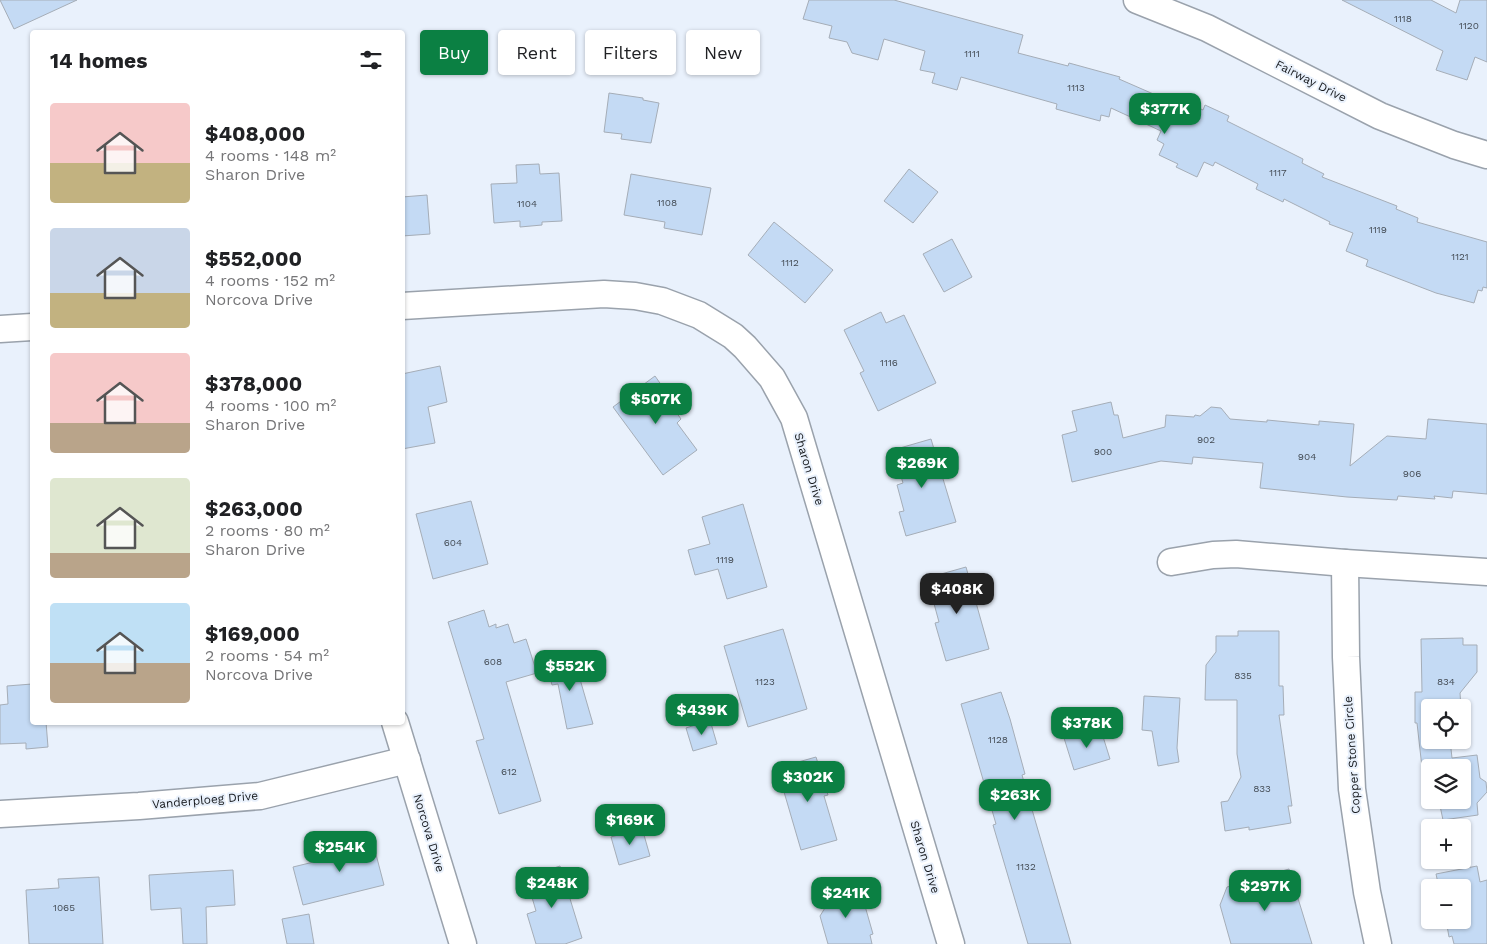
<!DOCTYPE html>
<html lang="en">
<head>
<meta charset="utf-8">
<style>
  :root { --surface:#fff; --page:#f2f2f2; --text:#202124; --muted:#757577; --accent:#0b8043 }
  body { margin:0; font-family:"Work Sans",sans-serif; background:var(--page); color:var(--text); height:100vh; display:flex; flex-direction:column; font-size:19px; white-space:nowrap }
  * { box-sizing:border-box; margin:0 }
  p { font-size:16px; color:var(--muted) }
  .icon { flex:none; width:28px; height:28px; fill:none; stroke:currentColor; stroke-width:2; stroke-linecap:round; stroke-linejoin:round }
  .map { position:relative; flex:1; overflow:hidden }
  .sheet { position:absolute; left:30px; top:30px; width:375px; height:695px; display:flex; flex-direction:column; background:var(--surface); border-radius:5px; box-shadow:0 1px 4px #0004 }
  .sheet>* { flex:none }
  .hud { position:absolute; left:420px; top:30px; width:475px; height:45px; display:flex; gap:10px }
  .controls { position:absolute; left:1421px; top:699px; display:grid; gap:10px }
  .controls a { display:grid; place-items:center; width:50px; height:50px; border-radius:5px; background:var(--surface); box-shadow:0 1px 4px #0004; font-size:25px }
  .price { position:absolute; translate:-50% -42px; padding:0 11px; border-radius:10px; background:var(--accent); color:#fff; font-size:16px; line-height:32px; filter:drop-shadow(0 1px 2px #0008) }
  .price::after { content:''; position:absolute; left:50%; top:30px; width:15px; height:11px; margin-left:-8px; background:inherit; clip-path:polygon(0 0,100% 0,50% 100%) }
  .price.on { background:#222; color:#fff }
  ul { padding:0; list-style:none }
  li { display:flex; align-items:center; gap:15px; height:125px; padding:0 20px }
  li span { display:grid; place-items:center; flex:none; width:140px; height:100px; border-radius:5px; color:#555 }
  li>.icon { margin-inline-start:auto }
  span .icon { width:60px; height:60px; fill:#fffc; stroke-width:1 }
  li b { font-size:21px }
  h2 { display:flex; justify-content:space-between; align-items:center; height:60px; padding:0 20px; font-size:21px }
  .pill { padding:0 18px; border-radius:5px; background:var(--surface); box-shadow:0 1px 4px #0004; font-size:18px; line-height:45px }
  .pill.on { background:var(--accent); color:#fff }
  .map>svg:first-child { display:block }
  .building { fill:#c4daf4; stroke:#a5adb7; fill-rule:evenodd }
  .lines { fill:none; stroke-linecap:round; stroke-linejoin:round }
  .street-casing { stroke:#9aa2ac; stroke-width:29 }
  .street { stroke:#fff; stroke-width:26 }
  .labels { text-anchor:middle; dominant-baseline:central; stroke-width:4; stroke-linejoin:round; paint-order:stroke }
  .number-label { font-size:10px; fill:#434b54 }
  .street-label { font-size:12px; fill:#181b1f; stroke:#e9f1fc }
</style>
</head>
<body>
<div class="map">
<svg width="1487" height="944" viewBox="0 0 1487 944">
  <rect width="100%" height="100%" fill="#e9f1fc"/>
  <g class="building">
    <path d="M0,0H77L14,29Z"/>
    <path d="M809,0H894L1023,35L1018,53L1068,66L1069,63L1120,77L1119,79L1174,103L1177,98L1203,110L1205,105L1229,116L1227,121L1303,159L1302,163L1324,174L1322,177L1397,206L1396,209L1418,218L1417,222L1487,242V288L1483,287L1482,291L1478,290L1474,303L1436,293L1366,266L1368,260L1346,251L1353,233L1329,224L1330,222L1284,199L1283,202L1256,189L1258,184L1215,162L1213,166L1204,162L1197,177L1176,167L1178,164L1159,155L1164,144L1157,140L1161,131L1111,108L1109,117L1101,115L1100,121L1056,109L1057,104L961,77L957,90L932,83L935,73L920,70L925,51L884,39L878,60L852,53L847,42L829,38L832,26L803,19Z"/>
    <path d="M1342,0H1431L1456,13L1460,0H1487V62L1475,57L1467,80L1436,70L1443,51Z"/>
    <path d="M609,93L643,98V100L659,103L651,143L621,139L622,134L604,132Z"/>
    <path d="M539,164L540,174L559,173L562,221L542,222V225L520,227V221L494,223L491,184L517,183L516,165Z"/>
    <path d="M909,169L938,192L913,223L884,201Z"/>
    <path d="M631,174L711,188L702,235L664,228L665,222L624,215Z"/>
    <path d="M427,195L430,234L402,236V197Z"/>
    <path d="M774,222L833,270L805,303L748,255Z"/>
    <path d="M952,239L972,277L944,292L923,254Z"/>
    <path d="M881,312L886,323L904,315L936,383L878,411L860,373L864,371L844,330Z"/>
    <path d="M440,366L447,402L428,407L435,443L402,449V374Z"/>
    <path d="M655,376L669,396L666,398L681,419L677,423L697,450L663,475L613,407Z"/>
    <path d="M1111,402L1114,415H1118L1123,438L1165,427L1166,415L1194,417L1195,415L1200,416L1211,407L1221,408L1230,419L1267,422V420L1319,425V421L1354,424L1350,466L1387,436L1426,439L1428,419L1487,424V494L1453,491L1452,498L1434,496L1435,499L1398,496L1397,500L1347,497L1260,488L1263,463L1193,457L1192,464L1161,461L1072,482L1062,435L1077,431L1072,411Z"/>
    <path d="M931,439L956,522L906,536L899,512L904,511L897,485L903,483L893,450Z"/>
    <path d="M471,501L488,564L433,579L416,514Z"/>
    <path d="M743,504L767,587L727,599L718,569L695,575L688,550L710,544L702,517Z"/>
    <path d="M966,567L989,649L946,661L935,623L939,622L927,578Z"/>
    <path d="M484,610L489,627L496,624V628L508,624L514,643L526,639L537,673L506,682L541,801L499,814L476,741L484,739L448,622Z"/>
    <path d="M783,629L807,709L748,727L724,646Z"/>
    <path d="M1238,631H1279V686H1283L1284,715H1279L1292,806H1288L1291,823L1249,830V827L1225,831L1221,802L1228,801L1241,777L1237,754V700H1205L1206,665L1216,652V636H1238Z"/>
    <path d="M1463,638V645H1477V672L1460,693L1461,708H1430V740H1450L1452,758L1477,755L1480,778L1486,782L1487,792L1477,803L1478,815L1443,820L1439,801L1426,803L1417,723H1415V692H1422L1421,639ZM1430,768H1462V800H1430Z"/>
    <path d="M573,655L593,724L567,729L558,684L552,685L546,662Z"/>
    <path d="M32,684V722H46L48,747L26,749V743L0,744V705L8,704L7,686Z"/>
    <path d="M1001,692L1010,719L1025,774L1022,775L1071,944H1028L993,825L996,824L961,704Z"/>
    <path d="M1144,696L1180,698L1177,748L1179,762L1158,766L1152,731L1142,730Z"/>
    <path d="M710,720L717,744L693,751L686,728Z"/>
    <path d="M1100,727L1110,759L1074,770L1064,738Z"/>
    <path d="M816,757L828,795L824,796L837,840L801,850L777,768Z"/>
    <path d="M642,828L650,856L619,865L611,837Z"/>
    <path d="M372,839L384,885L303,905L293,867L326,859L325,854L349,847V844Z"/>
    <path d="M560,866L582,938L565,944H536L527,914L536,911L526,877Z"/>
    <path d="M1477,866L1480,882L1487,880V944H1454L1452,936L1449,937L1446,920H1462V888H1439L1436,874Z"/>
    <path d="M1289,869L1312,944H1231L1220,905L1227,887Z"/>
    <path d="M233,870L235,905L206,907L207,944H183L181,908L151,910L149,875Z"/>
    <path d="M99,877L103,944H29L26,890L59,888L58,879Z"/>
    <path d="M854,884L861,907L865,906L873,934L870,935L872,944H828L820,916L836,890Z"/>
    <path d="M309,914L314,944H287L282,919Z"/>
  </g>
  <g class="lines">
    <defs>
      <g id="street">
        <path d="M1137,0L1207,28L1380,116L1454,145L1487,155"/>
        <path d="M402,306L604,294L635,296L662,301L699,315L733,336L745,347L772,378L794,418L951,944"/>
        <path d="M0,329L32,327"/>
        <path d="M1171,562L1213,555L1236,554L1345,563L1487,572"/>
        <path d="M1345,563L1346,657L1352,789L1367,892L1378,944"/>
        <path d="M395,722L463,944"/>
        <path d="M0,814L139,806L260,796L407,760"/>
      </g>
    </defs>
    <use href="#street" class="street-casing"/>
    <use href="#street" class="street"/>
  </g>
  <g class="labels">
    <g class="number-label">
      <text x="1403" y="18">1118</text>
      <text x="1469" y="25">1120</text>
      <text x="972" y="53">1111</text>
      <text x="1076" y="87">1113</text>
      <text x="1278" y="172">1117</text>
      <text x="667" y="202">1108</text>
      <text x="527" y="203">1104</text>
      <text x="1378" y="229">1119</text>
      <text x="1460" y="256">1121</text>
      <text x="790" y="262">1112</text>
      <text x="889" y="362">1116</text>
      <text x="1206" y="439">902</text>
      <text x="1103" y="451">900</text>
      <text x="1307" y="456">904</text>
      <text x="1412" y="473">906</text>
      <text x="453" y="542">604</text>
      <text x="725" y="559">1119</text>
      <text x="493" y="661">608</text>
      <text x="1243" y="675">835</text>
      <text x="765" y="681">1123</text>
      <text x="1446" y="681">834</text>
      <text x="998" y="739">1128</text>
      <text x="509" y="771">612</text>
      <text x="1262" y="788">833</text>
      <text x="1026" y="866">1132</text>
      <text x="64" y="907">1065</text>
    </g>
    <g class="street-label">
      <text transform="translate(1311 81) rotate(27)">Fairway Drive</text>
      <text transform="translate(809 469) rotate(73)">Sharon Drive</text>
      <text transform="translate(1352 755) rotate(-94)">Copper Stone Circle</text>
      <text transform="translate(205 800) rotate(-5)">Vanderploeg Drive</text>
      <text transform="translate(429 833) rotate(73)">Norcova Drive</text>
      <text transform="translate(925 857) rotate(73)">Sharon Drive</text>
    </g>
  </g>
</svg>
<div class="controls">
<a><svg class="icon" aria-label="locate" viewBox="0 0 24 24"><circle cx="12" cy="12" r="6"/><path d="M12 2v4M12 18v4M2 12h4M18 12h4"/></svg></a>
<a><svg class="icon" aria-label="layers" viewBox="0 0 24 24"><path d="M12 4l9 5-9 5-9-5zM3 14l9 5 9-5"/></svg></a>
<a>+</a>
<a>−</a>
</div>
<b class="price" style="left:1165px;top:135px">$377K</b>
<b class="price" style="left:656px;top:425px">$507K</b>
<b class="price" style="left:922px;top:489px">$269K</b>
<b class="price on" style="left:957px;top:615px">$408K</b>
<b class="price" style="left:570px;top:692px">$552K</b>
<b class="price" style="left:702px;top:736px">$439K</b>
<b class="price" style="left:1087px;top:749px">$378K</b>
<b class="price" style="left:808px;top:803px">$302K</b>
<b class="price" style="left:1015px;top:821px">$263K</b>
<b class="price" style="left:630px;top:846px">$169K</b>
<b class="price" style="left:340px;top:873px">$254K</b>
<b class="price" style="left:552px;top:909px">$248K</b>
<b class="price" style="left:1265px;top:912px">$297K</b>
<b class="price" style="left:846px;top:919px">$241K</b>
<div class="hud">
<a class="pill on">Buy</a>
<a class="pill">Rent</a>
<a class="pill">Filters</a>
<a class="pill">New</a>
</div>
<section class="sheet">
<h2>14 homes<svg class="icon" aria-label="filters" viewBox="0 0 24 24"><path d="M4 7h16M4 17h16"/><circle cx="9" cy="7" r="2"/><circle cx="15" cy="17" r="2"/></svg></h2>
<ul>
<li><span style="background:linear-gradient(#f6c9c9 60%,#c2b280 0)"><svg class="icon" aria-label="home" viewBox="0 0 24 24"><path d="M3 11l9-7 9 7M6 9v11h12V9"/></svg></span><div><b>$408,000</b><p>4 rooms · 148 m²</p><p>Sharon Drive</p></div></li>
<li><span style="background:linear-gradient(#c9d6e8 65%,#c2b280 0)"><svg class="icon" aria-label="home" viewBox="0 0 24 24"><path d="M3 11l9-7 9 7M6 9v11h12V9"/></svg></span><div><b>$552,000</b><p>4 rooms · 152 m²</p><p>Norcova Drive</p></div></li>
<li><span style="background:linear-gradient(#f6c9c9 70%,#b9a48a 0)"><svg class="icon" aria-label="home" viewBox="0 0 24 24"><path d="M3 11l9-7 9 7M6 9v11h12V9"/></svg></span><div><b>$378,000</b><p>4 rooms · 100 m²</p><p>Sharon Drive</p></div></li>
<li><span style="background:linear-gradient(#dfe7d0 75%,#b9a48a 0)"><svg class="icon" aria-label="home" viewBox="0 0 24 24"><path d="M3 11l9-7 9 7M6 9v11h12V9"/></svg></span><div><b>$263,000</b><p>2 rooms · 80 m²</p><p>Sharon Drive</p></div></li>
<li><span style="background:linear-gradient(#bfe0f5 60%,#b9a48a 0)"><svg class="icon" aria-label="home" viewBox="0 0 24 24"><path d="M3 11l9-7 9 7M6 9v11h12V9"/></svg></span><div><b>$169,000</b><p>2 rooms · 54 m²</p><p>Norcova Drive</p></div></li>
</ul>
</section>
</div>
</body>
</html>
